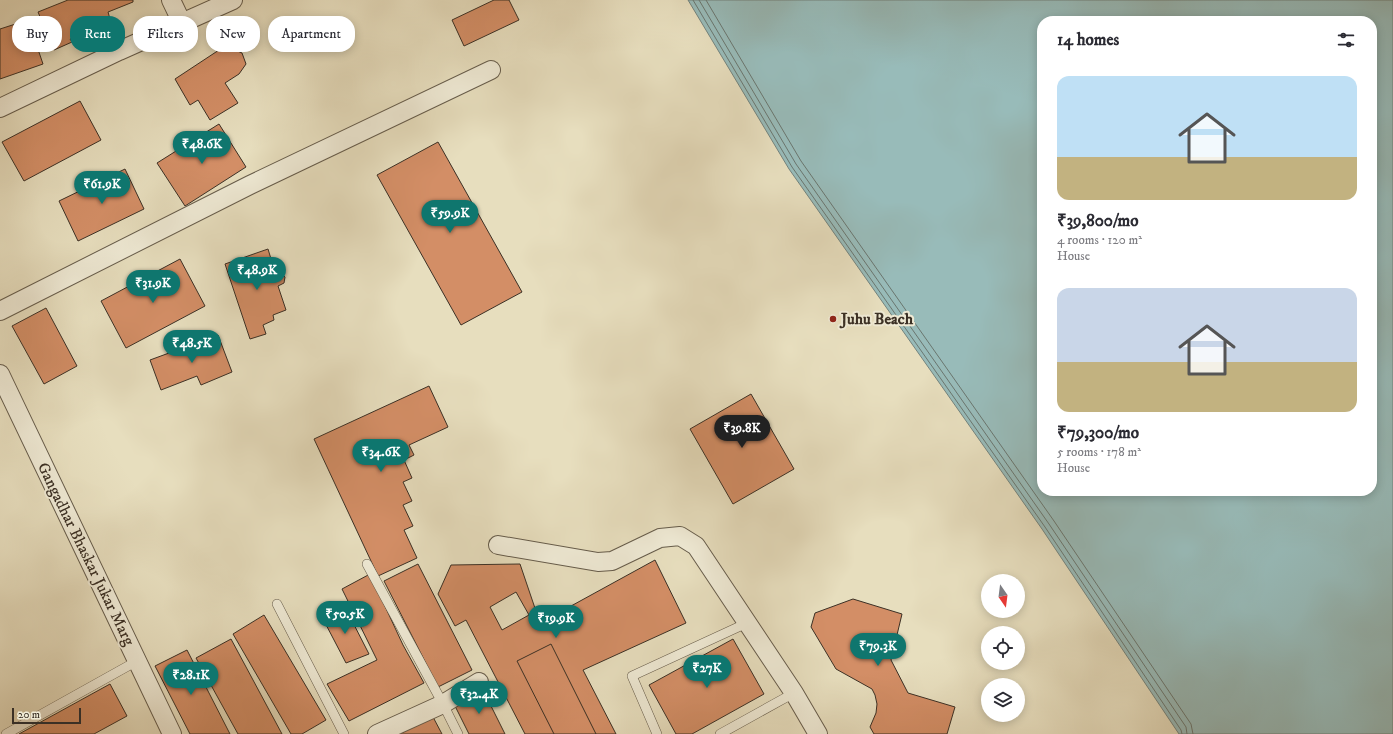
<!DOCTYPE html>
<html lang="en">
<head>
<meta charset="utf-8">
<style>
  :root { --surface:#fff; --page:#f7f7f7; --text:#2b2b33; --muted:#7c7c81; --accent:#0f766e }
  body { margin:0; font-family:"IM FELL DW Pica",serif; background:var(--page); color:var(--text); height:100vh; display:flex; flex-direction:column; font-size:15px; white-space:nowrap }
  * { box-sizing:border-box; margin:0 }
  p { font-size:13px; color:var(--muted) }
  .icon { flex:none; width:22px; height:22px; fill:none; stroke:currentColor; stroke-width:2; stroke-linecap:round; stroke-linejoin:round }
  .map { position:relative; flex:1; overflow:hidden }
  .details { position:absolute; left:1037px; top:16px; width:340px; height:480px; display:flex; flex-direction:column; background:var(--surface); border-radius:16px; box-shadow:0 2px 10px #0003 }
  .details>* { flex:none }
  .hud { position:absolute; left:12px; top:16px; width:380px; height:36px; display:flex; gap:8px }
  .needle { width:26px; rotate:166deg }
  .buttons { position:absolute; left:981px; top:574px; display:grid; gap:8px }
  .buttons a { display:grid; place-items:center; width:44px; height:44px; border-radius:50%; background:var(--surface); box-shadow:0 2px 10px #0003; font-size:20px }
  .scale { position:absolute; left:12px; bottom:10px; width:69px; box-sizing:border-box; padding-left:4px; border:2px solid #3b3025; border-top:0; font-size:11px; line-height:14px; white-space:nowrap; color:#3b3025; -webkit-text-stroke:3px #efead5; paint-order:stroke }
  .price { position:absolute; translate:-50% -34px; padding:0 9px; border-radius:14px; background:var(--accent); color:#fff; font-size:13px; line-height:26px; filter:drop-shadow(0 1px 2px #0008) }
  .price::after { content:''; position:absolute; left:50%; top:24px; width:12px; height:9px; margin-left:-6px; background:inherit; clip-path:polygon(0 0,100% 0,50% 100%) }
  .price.active { background:#222; color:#fff }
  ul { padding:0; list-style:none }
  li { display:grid; align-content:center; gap:8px; height:212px; padding:0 20px }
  li span { display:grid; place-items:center; height:124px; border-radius:12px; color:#555 }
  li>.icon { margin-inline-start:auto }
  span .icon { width:72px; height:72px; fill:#fffc; stroke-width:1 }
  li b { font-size:17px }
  h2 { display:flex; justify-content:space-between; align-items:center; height:48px; padding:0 20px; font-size:17px }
  .pill { padding:0 14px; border-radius:16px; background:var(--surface); box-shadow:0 2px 10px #0003; font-size:14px; line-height:36px }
  .pill.active { background:var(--accent); color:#fff }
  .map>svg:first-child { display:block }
  .water { fill:#98bbb9; stroke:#73837e; fill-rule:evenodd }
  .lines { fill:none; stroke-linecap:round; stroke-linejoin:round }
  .shore { stroke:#6a766f; stroke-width:1 }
  .building { fill:#d38e66; stroke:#3b3025; fill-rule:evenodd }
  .lane-casing { stroke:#665c4b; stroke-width:10 }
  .street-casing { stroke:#665c4b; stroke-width:20 }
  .lane { stroke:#efead5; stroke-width:9 }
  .street { stroke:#efead5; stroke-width:18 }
  .poi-dot { fill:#8f2418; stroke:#efead5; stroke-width:1.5 }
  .labels { text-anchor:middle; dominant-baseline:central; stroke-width:4; stroke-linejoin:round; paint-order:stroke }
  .poi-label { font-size:16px; font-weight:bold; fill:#3b3025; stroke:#efead5; text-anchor:start }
  .street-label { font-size:16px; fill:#3b3025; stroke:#efead5 }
</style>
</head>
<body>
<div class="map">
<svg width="1393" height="734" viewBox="0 0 1393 734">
  <rect width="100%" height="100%" fill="#e7debe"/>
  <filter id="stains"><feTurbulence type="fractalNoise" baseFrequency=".005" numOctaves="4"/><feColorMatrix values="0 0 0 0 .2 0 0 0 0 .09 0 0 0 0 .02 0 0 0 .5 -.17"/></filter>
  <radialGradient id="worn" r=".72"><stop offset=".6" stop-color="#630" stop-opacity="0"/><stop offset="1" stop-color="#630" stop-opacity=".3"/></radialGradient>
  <path class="water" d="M688,0H1393V734H1179L1042,529L789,169ZM1042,21H1372V491H1042Z"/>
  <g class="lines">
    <g class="shore">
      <path d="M693,0L792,167L1045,527L1181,730L1182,734"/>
      <path d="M699,0L796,164L1049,524L1186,727L1187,734"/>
      <path d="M706,0L801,161L1054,521L1191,724L1193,734"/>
    </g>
  </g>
  <g class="building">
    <path d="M68,0H133V2L108,12L110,19L95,25L94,21L83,25L86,33L70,39L72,42L54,50L38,12Z"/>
    <path d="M494,0H509L519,20L464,46L452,20Z"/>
    <path d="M28,20L43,64L0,79V29Z"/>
    <path d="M233,49L242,53L246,64L239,74L225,83L238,103L210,120L198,100L190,105L175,79L219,50Z"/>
    <path d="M80,101L101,140L24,181L2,142Z"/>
    <path d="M219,124L246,167L185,206L157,163Z"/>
    <path d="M438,142L522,292L461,325L377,175Z"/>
    <path d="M125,169L144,209L78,241L59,201Z"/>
    <path d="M268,249L275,272H280L285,277L284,283L278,286L286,310L273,315L274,320L263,325L266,334L250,339L225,264Z"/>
    <path d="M180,259L205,306L126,348L101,301Z"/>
    <path d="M46,308L77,366L44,384L12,326Z"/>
    <path d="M218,335L232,372L201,385L197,376L161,390L150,360Z"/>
    <path d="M429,386L448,427L409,445L414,455L404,460L412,478L403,482L412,501L403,505L413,526L404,530L417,558L378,576L314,439Z"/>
    <path d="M751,394L794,469L733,504L690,429Z"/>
    <path d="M655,560L686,623L583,670L616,734H525L466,620L455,626L438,594L451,565L520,564L540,623ZM516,592L529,615L502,630L490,607Z"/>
    <path d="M418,564L472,670L438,687L384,581Z"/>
    <path d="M370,574L403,645L424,683L349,721L327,684L377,660L342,589Z"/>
    <path d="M853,599L902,614L891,660L908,693L955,707L947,734H874L870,727L876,713L877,704L875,695L872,689L836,669L811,627L815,613Z"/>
    <path d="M345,607L369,654L346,663L322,617Z"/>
    <path d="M264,615L326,720L302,734H291L233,634Z"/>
    <path d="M231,639L282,734H238L196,658Z"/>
    <path d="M733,639L764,694L692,734H676L649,685Z"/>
    <path d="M551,644L596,734H554L517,661Z"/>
    <path d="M187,650L230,734H190L155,666Z"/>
    <path d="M110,684L127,716L94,734H19Z"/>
    <path d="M483,690L505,734H469L454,704Z"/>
    <path d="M433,717L442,734H399Z"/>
  </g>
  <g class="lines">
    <defs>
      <g id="lane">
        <path d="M367,564L443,704L458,734"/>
        <path d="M277,604L344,734"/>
        <path d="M6,734L137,661"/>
        <path d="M657,734L632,676L747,623"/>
        <path d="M720,734L794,693"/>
      </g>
      <g id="street">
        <path d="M171,0L182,23"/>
        <path d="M0,108L119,51L233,0"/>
        <path d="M0,311L250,185L491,70"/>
        <path d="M0,374L172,734"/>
        <path d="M498,545L598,562L612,561L660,538L680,536L696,546L794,693L818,734"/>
        <path d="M377,734L443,704L479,682"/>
      </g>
    </defs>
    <use href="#lane" class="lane-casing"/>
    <use href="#street" class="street-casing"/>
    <use href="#lane" class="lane"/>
    <use href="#street" class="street"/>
  </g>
  <circle class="poi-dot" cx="833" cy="319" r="4"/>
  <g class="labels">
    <g class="poi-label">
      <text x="841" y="319">Juhu Beach</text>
    </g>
    <g class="street-label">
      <text transform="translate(86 554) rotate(64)">Gangadhar Bhaskar Jukar Marg</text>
    </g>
  </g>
  <rect width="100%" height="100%" filter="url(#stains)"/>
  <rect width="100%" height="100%" fill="url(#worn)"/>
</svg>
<div class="buttons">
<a><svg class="needle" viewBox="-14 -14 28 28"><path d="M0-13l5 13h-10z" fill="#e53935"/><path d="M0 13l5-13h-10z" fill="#7c7c81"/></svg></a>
<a><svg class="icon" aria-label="locate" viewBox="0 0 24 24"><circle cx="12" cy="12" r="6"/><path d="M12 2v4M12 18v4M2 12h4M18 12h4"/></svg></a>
<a><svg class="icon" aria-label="layers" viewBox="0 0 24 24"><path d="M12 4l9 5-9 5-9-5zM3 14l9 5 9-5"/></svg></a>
</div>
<div class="scale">20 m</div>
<b class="price" style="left:202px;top:165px">₹48.6K</b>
<b class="price" style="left:102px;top:205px">₹61.9K</b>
<b class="price" style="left:450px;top:234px">₹59.9K</b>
<b class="price" style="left:257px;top:291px">₹48.9K</b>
<b class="price" style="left:153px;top:304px">₹31.9K</b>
<b class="price" style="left:192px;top:364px">₹48.5K</b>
<b class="price active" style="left:742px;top:449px">₹39.8K</b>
<b class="price" style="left:381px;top:473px">₹34.6K</b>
<b class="price" style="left:345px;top:635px">₹50.5K</b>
<b class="price" style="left:556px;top:639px">₹19.9K</b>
<b class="price" style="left:878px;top:667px">₹79.3K</b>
<b class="price" style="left:707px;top:689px">₹27K</b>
<b class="price" style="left:191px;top:696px">₹28.1K</b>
<b class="price" style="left:479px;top:715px">₹32.4K</b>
<div class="hud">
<a class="pill">Buy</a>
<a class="pill active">Rent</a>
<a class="pill">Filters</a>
<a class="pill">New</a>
<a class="pill">Apartment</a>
</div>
<section class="details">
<h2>14 homes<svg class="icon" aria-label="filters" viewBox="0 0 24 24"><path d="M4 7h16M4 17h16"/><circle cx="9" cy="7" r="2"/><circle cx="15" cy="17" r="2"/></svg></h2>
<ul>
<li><span style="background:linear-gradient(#bfe0f5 65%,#c2b280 0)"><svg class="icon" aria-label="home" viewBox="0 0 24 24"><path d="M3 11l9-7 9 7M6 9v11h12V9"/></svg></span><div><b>₹39,800/mo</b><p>4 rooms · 120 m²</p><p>House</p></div></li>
<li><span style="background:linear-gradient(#c9d6e8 60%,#c2b280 0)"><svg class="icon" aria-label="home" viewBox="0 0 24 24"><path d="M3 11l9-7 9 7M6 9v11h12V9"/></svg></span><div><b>₹79,300/mo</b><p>5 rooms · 178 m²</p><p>House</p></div></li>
</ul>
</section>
</div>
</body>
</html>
